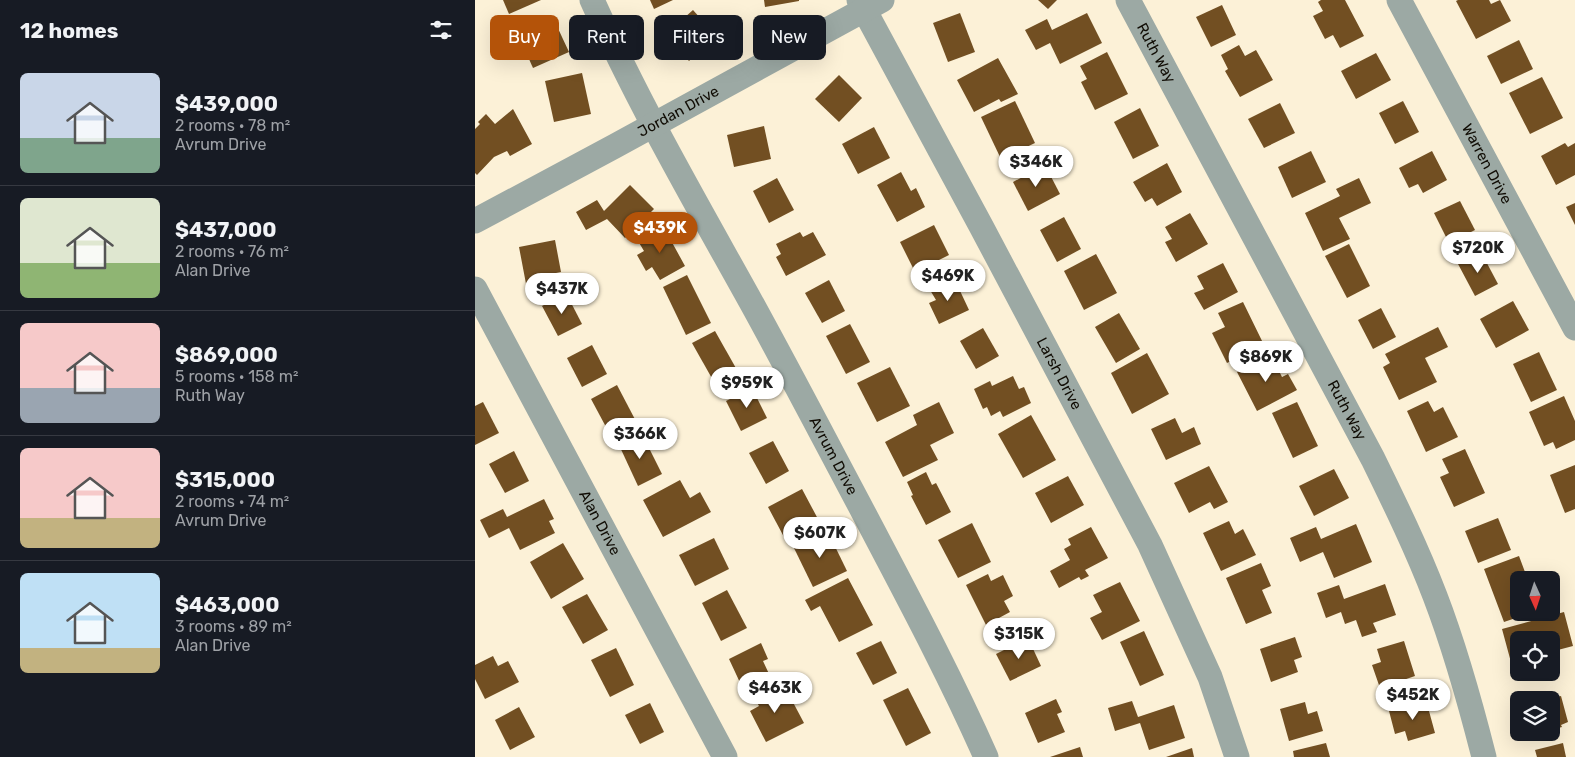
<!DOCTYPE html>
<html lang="en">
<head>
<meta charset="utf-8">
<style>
  :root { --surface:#171b24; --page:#242831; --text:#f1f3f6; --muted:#9ea1a6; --line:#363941; --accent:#b45309 }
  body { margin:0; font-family:Rubik,sans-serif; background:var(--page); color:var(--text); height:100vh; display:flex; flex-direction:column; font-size:19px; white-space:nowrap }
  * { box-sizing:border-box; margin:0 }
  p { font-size:16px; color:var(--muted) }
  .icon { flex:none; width:28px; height:28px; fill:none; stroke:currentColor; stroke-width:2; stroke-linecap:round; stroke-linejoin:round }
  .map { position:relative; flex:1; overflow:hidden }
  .details { display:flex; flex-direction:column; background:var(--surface); width:475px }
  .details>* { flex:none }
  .guide { position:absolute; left:15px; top:15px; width:475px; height:45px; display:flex; gap:10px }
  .needle { width:32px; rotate:177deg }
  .tools { position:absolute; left:1035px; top:571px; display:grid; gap:10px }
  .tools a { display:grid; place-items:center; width:50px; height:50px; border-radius:8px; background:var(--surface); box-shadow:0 5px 20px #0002; font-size:25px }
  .price { position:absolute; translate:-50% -42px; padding:0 11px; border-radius:18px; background:#fff; color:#222; font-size:16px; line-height:32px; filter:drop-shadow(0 1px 2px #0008) }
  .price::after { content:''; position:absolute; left:50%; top:30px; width:15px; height:11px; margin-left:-8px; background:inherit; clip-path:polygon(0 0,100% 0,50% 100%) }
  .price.current { background:var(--accent); color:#fff }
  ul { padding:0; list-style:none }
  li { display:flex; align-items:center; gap:15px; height:125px; padding:0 20px }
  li+li { border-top:1px solid var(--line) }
  li span { display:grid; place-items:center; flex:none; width:140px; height:100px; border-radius:8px; color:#555 }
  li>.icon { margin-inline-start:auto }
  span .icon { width:60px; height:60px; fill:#fffc; stroke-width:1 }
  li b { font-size:21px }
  h2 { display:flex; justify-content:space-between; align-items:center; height:60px; padding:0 20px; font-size:21px }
  .chip { padding:0 18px; border-radius:8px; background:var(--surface); box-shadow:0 5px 20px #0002; font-size:18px; line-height:45px }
  .chip.current { background:var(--accent); color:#fff }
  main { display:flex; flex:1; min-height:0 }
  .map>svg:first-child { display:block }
  .building { fill:#724f22 }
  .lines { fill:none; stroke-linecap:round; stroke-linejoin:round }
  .minor { stroke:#9ca9a4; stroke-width:25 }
  .labels { text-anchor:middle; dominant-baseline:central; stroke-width:5; stroke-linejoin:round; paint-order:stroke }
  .street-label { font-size:15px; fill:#100c04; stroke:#fff }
</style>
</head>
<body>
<main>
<section class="details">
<h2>12 homes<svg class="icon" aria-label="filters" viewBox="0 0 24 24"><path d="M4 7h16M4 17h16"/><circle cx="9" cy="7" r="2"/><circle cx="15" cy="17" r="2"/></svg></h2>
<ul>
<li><span style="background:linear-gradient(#c9d6e8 65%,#7fa58c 0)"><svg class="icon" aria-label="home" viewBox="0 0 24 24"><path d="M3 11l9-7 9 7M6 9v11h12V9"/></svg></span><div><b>$439,000</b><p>2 rooms · 78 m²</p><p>Avrum Drive</p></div></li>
<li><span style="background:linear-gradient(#dfe7d0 65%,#8fb573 0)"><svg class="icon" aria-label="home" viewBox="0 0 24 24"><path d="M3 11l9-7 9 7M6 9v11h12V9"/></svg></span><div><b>$437,000</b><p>2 rooms · 76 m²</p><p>Alan Drive</p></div></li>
<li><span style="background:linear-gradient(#f6c9c9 65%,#9aa5b1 0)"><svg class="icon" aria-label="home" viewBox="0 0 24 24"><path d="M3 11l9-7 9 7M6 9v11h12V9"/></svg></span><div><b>$869,000</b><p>5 rooms · 158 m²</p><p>Ruth Way</p></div></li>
<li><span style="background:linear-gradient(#f6c9c9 70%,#c2b280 0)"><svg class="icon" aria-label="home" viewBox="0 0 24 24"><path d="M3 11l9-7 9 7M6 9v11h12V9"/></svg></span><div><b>$315,000</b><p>2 rooms · 74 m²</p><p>Avrum Drive</p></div></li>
<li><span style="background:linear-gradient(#bfe0f5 75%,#c2b280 0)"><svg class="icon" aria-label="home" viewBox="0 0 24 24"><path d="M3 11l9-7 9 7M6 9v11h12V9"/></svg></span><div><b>$463,000</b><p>3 rooms · 89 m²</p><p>Alan Drive</p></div></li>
</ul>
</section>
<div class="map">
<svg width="1100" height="757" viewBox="0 0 1100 757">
  <rect width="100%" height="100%" fill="#fcf1d7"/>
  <g class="building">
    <path d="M28,0H66L34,14Z"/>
    <path d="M175,0H198L179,9Z"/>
    <path d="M289,0H324V1L290,7Z"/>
    <path d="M563,0H582L573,9Z"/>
    <path d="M846,0H870L889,36L865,48L858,35L850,39L838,16L848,11L843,2Z"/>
    <path d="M983,0H1014L1016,4L1025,0L1036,21L1001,39L981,1Z"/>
    <path d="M747,5L761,35L736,47L721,17Z"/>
    <path d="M218,10L241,36L214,61L190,35Z"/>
    <path d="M485,13L500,52L473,62L458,23Z"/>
    <path d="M612,13L627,43L585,64L575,43L561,50L550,30L572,19L577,30Z"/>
    <path d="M80,22L94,52L58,68L45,39Z"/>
    <path d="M1044,40L1058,69L1026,84L1012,56Z"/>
    <path d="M764,45L770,56L781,50L798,80L765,97L750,71L753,69L746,55Z"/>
    <path d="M632,52L653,94L620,110L606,82L612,79L605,66Z"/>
    <path d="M901,53L916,80L881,99L866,71Z"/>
    <path d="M523,58L543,94L526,102L524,99L499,112L482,80Z"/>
    <path d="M107,73L116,114L79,122L70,81Z"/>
    <path d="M364,75L387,98L364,122L340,99Z"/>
    <path d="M1067,77L1088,118L1055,134L1034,93Z"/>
    <path d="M540,101L560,143L526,159L506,117Z"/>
    <path d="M928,101L944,132L920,144L904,113Z"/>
    <path d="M805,103L820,133L789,148L773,119Z"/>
    <path d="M665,108L684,146L658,159L639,122Z"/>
    <path d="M38,109L57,144L35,156L32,151L19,157L2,175L0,173V129L5,124L3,122L11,114L20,124Z"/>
    <path d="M289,126L296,159L259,167L252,135Z"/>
    <path d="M399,127L415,158L383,174L367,144Z"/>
    <path d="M1090,143L1093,147L1100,143V175L1081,185L1066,156Z"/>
    <path d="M836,151L851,182L817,198L803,167Z"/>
    <path d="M957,151L972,180L948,193L943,184L934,188L924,168Z"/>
    <path d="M692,163L707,192L682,206L677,198L670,202L658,182Z"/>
    <path d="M570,165L585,194L553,211L538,182Z"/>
    <path d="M426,172L436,191L441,188L450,207L422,222L402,185Z"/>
    <path d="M302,178L319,210L294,223L278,191Z"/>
    <path d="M884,178L896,203L864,218L875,239L848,251L830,213L865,196L861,189Z"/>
    <path d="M155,185L179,209L150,238L132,219L111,230L101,212L122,200L129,211Z"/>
    <path d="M985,201L1000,230L974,243L959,213Z"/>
    <path d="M1100,203V225L1091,207Z"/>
    <path d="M715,213L733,244L701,262L690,242L697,239L690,227Z"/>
    <path d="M589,217L606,249L582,262L565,230Z"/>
    <path d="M459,225L474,255L440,272L425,242Z"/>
    <path d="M188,226L210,266L185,280L177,267L171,271L162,255L169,251L163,241Z"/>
    <path d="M325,232L328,237L338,232L351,255L311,276L301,257L306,254L301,244Z"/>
    <path d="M80,240L86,272L76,274L77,284L52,289L44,247Z"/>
    <path d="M874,244L895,286L872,298L850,256Z"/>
    <path d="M1006,252L1023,284L1000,296L983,264Z"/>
    <path d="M621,254L642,293L609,310L589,271Z"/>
    <path d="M748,263L763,292L729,310L719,293L729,289L722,276Z"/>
    <path d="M212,275L236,323L211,335L188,287Z"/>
    <path d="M479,278L494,310L464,324L454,303L461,300L455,290Z"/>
    <path d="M354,280L370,311L347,323L330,293Z"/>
    <path d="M91,293L107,324L83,336L67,306Z"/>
    <path d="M1038,301L1054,330L1021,348L1005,319Z"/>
    <path d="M768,302L789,345L752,363L737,333L750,327L743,313Z"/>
    <path d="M906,308L921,337L898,349L883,320Z"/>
    <path d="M644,313L665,349L641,363L620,327Z"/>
    <path d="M375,324L395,362L371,374L351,336Z"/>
    <path d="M963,327L973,347L950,358L962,382L924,400L908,367L915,363L910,354Z"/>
    <path d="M508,328L524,356L501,369L485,341Z"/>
    <path d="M240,331L262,370L239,382L217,343Z"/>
    <path d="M117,345L132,374L107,387L92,358Z"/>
    <path d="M1064,352L1082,390L1056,402L1038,364Z"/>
    <path d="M672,353L694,394L657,414L636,373Z"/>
    <path d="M796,355L807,377L813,374L822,390L782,411L762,372Z"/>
    <path d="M415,367L435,406L402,422L382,383Z"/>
    <path d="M538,376L544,389L549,387L556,403L528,417L525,411L516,416L512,407L508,409L499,389L515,381L517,386Z"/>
    <path d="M142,385L164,427L138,440L116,399Z"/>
    <path d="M277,388L292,418L266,431L251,401Z"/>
    <path d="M1089,396L1100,421V440L1081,449L1078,442L1069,446L1054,412Z"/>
    <path d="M953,401L959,412L968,407L983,437L951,452L932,411Z"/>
    <path d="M8,402L24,433L0,445V406Z"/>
    <path d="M464,402L479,433L455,445L463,460L428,477L410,442L442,425L438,415Z"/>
    <path d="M822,402L843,446L818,458L797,413Z"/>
    <path d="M556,415L581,460L548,478L523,434Z"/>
    <path d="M700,418L707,433L719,427L726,444L691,460L676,429Z"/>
    <path d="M167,434L187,474L163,486L144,445Z"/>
    <path d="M298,441L314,471L291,484L274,453Z"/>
    <path d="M990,449L1010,493L979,507L965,477L974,473L967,459Z"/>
    <path d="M39,451L54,481L30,493L14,464Z"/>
    <path d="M1100,465V509L1090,513L1075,475Z"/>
    <path d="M734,466L753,502L739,509L735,502L714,513L699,483Z"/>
    <path d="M859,469L874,498L839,516L824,486Z"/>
    <path d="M451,472L457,485L461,483L476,512L451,525L436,496L438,495L432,482Z"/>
    <path d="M593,476L609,505L576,523L560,493Z"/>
    <path d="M205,480L215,498L225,492L236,512L188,537L168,500Z"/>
    <path d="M327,489L343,519L309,537L293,507Z"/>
    <path d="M69,499L79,519L74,521L80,533L45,550L34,528L14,538L5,520L28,509L32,517Z"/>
    <path d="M1023,518L1036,550L1003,563L990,531Z"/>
    <path d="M754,521L760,534L768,529L781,555L746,571L728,533Z"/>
    <path d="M497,523L516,562L483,578L463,540Z"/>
    <path d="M881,524L897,562L859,578L848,552L825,562L815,538L841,527L846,539Z"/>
    <path d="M616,527L633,558L610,570L614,576L606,580L604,577L584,588L575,571L595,560L589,549L596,545L593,539Z"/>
    <path d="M352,530L372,571L338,587L318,546Z"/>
    <path d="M239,538L254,569L220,586L204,555Z"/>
    <path d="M88,543L109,579L76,599L55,562Z"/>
    <path d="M1044,556L1053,580H1044V612L1055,613L1029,622L1009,569Z"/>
    <path d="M786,563L796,586L787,590L797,613L771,624L751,578Z"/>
    <path d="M513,574L516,581L528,575L538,596L529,601L535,612L511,625L491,585Z"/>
    <path d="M373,578L398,625L364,642L345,606L336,611L330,600Z"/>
    <path d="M645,582L665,621L627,640L615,618L627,612L618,595Z"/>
    <path d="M910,584L921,615L898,623L902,632L887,637L881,620L870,624L866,612L851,618L842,593L864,585L869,599Z"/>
    <path d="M252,590L272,628L246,641L227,603Z"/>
    <path d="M112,594L133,630L108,644L87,607Z"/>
    <path d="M1089,612L1098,646L1079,651L1083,665L1076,667V640H1044V672L1053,673L1040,677L1027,629Z"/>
    <path d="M669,631L689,675L665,686L645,642Z"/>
    <path d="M820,637L827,657L819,660L823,672L796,682L785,649Z"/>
    <path d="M553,638L566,666L535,681L521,654Z"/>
    <path d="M406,641L422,673L398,685L381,653Z"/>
    <path d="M929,641L940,676L905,688L897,665L906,662L902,649Z"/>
    <path d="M286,643L293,659L288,661L295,676L268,689L254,659Z"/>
    <path d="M141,648L159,685L135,697L116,660Z"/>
    <path d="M18,656L23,666L33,661L44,682L10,699L0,679V665Z"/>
    <path d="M299,686L304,695L312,691L329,723L291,742L275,711L284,706L279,697Z"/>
    <path d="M433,688L456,733L431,746L408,700Z"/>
    <path d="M1078,695V698L1086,696L1093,722L1086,725L1087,727L1076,730V700L1061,699Z"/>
    <path d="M581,699L587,712L582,714L590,732L563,743L550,713Z"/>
    <path d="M951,700L960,733L933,741L930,731L920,734L914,711Z"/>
    <path d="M657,701L663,717L699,705L710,738L674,750L665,723L640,731L633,708Z"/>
    <path d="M830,702L833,714L842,711L848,731L814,741L805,709Z"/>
    <path d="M175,703L189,732L165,744L150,715Z"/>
    <path d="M44,707L60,737L35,750L20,720Z"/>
    <path d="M851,743L855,757H819L818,751Z"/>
    <path d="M1088,743L1091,757H1062L1060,750Z"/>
    <path d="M605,747L608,757H575Z"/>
    <path d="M717,748L719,757H691Z"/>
  </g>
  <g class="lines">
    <g class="minor">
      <path id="s1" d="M117,0C165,107 224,208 281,311C316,375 350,440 384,504C428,588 473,671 511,757"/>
      <path id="s2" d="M384,0L506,226L675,545L735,677L762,757"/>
      <path id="s3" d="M653,0L898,459C920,504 942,549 960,596C980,648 995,702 1009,757"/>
      <path id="s4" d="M924,0L1100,328"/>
      <path id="s5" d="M0,221L140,146L407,0"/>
      <path id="s6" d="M0,289L250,757"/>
    </g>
  </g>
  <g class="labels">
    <g class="street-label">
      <text stroke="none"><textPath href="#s3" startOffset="60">Ruth Way</textPath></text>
      <text stroke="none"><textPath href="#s5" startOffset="231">Jordan Drive</textPath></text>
      <text stroke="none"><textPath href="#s4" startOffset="186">Warren Drive</textPath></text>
      <text stroke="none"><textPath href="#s2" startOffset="424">Larsh Drive</textPath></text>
      <text stroke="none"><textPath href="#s3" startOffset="465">Ruth Way</textPath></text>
      <text stroke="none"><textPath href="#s1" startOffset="516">Avrum Drive</textPath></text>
      <text stroke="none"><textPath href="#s6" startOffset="265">Alan Drive</textPath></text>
    </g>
  </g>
</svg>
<div class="tools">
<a><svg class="needle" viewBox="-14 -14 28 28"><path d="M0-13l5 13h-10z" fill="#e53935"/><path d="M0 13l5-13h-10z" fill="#9ea1a6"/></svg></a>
<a><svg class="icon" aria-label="locate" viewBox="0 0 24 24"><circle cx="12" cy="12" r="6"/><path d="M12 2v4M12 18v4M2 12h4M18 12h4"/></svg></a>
<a><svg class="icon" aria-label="layers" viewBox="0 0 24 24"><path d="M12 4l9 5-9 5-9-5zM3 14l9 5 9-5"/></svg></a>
</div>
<b class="price" style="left:561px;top:188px">$346K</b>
<b class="price current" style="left:185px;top:254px">$439K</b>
<b class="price" style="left:1003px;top:274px">$720K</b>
<b class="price" style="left:473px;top:302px">$469K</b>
<b class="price" style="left:87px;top:315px">$437K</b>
<b class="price" style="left:791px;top:383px">$869K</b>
<b class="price" style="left:272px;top:409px">$959K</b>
<b class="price" style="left:165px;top:460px">$366K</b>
<b class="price" style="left:345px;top:559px">$607K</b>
<b class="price" style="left:544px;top:660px">$315K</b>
<b class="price" style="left:300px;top:714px">$463K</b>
<b class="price" style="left:938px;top:721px">$452K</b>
<div class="guide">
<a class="chip current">Buy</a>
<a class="chip">Rent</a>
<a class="chip">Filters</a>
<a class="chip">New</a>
</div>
</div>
</main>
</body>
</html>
